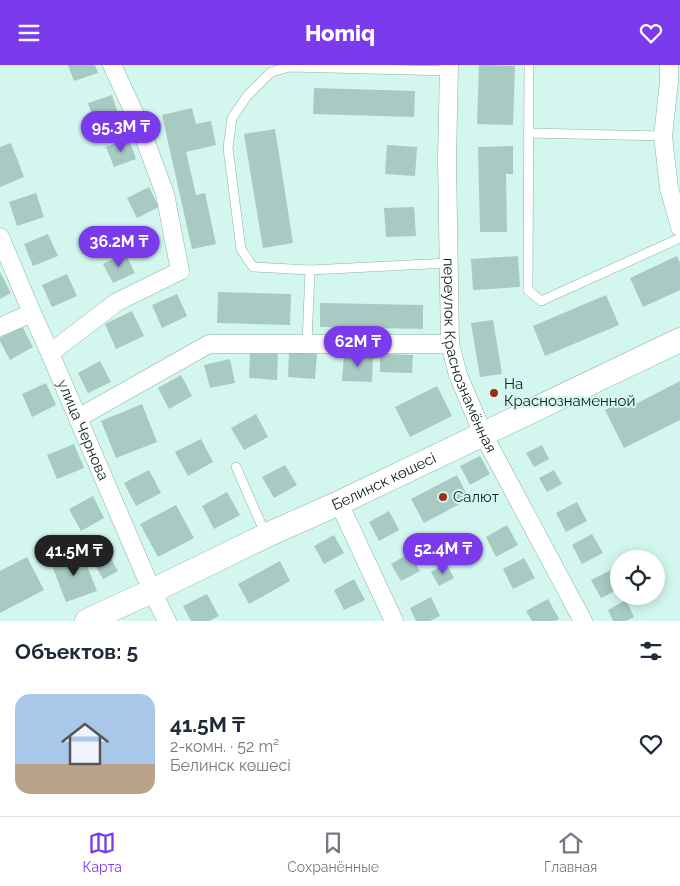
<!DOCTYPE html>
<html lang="ru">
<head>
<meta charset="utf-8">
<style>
  :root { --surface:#fff; --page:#f6f6f7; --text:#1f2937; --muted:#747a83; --line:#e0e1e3; --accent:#7c3aed }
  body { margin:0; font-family:Raleway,sans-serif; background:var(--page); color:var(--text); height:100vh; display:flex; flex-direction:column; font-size:19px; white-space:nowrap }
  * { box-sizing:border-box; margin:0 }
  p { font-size:16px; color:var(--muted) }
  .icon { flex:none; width:28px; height:28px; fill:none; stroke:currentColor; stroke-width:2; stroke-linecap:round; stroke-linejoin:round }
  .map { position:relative; height:556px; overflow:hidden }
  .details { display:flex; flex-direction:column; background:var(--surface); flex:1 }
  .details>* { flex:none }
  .controls { position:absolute; left:610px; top:485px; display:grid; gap:10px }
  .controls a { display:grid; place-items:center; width:55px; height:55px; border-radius:50%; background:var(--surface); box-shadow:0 2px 12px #0003; font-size:25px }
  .price { position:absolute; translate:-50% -42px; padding:0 11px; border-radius:18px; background:var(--accent); color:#fff; font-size:16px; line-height:32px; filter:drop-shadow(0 1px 2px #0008) }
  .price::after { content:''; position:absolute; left:50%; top:30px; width:15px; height:11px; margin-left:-8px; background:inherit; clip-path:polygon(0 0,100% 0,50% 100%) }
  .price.selected { background:#222; color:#fff }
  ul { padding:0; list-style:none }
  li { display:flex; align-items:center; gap:15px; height:125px; padding:0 15px }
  li span { display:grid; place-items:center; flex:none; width:140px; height:100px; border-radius:15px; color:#555 }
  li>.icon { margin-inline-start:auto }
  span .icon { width:60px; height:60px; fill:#fffc; stroke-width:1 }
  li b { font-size:21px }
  h2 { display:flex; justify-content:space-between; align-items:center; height:60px; padding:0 15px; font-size:21px }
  header { display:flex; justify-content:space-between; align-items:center; height:65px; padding:0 15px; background:var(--accent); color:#fff; font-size:22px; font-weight:800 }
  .tabs { display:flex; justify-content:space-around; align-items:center; height:70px; border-top:1px solid var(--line); background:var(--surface); font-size:14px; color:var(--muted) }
  .tabs a { display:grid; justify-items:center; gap:2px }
  .tabs .selected { color:var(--accent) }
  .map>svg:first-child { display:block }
  .building { fill:#a7cac3 }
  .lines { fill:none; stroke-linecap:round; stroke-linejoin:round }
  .service-casing { stroke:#8eb0a9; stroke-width:10 }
  .minor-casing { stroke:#8eb0a9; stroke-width:19 }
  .secondary-casing { stroke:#8eb0a9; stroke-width:25 }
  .service { stroke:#fff; stroke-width:9 }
  .minor { stroke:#fff; stroke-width:18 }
  .secondary { stroke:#fff; stroke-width:24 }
  .poi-dot { fill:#982f1a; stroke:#d3f7ef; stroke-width:2 }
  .labels { text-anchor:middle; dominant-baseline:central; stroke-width:4; stroke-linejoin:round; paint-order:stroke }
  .street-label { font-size:15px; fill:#13211e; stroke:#d3f7ef }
  .poi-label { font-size:15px; fill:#13211e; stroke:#d3f7ef; text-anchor:start }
</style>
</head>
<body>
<header><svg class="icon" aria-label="menu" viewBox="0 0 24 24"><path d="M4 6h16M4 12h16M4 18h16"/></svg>Homiq<svg class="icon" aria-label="heart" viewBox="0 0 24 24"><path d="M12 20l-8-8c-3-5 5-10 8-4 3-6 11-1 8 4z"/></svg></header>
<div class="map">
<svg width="680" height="556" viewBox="0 0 680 556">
  <rect width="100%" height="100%" fill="#d3f7ef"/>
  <g class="building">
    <path d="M68,0H95L98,8L74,16Z"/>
    <path d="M479,0L515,1L513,60L477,59Z"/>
    <path d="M314,23L415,26L414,52L313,49Z"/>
    <path d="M112,30L119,52L95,60L88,38Z"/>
    <path d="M192,43L196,59L211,56L216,80L186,87L196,130L205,128L216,179L192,184L162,50Z"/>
    <path d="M275,64L293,178L263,183L244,69Z"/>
    <path d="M129,74L136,94L114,102L106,82Z"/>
    <path d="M11,78L24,112L0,122V82Z"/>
    <path d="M387,80L417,82L415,111L385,109Z"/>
    <path d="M513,81V109H506L507,167H480L478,82Z"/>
    <path d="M149,122L159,142L137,153L127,133Z"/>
    <path d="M36,128L44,152L17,161L9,137Z"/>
    <path d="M414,142L416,171L386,172L384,143Z"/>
    <path d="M48,169L58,191L33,201L24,179Z"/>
    <path d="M125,188L135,208L113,218L103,199Z"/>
    <path d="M518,191L520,222L473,225L471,194Z"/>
    <path d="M677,191L680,198V225L643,242L630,213Z"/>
    <path d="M0,207L11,228L0,234Z"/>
    <path d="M67,209L77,231L52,242L42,220Z"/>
    <path d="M218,227L291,229L290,260L217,258Z"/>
    <path d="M177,229L187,251L162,263L152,240Z"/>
    <path d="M606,230L619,260L545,291L533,261Z"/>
    <path d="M320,238L423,240V264L320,262Z"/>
    <path d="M132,246L144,271L116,284L105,259Z"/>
    <path d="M493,255L502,309L480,312L471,258Z"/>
    <path d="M22,261L33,282L10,295L0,276V273Z"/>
    <path d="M289,287L317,289L315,314L288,312Z"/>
    <path d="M250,288L278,289L277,315L249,313Z"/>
    <path d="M344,289L373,290L372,317L342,316Z"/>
    <path d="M380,289L413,290L412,308L380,307Z"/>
    <path d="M230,294L235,318L210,323L204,300Z"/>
    <path d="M100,296L111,317L88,328L78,308Z"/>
    <path d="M181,310L192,331L169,344L158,323Z"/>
    <path d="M680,316V355L624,383L605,345L626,334L630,342Z"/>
    <path d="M46,318L56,340L32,352L22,329Z"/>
    <path d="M437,321L452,351L410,372L395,342Z"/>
    <path d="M142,339L157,377L116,393L101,356Z"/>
    <path d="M256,349L268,372L244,385L231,363Z"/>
    <path d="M201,374L213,397L188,411L175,387Z"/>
    <path d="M74,379L84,403L57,414L47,390Z"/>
    <path d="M542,380L549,394L534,402L526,388Z"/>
    <path d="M480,391L490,409L470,420L460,401Z"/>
    <path d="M285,400L297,420L274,433L262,412Z"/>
    <path d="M149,405L161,428L136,441L124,418Z"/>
    <path d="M554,405L562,419L547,427L539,413Z"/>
    <path d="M457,410L469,434L424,458L411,434Z"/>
    <path d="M227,427L240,450L214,464L202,441Z"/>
    <path d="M93,431L104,453L81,466L69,444Z"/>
    <path d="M577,437L587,456L566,467L556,448Z"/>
    <path d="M176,440L194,473L158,492L140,459Z"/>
    <path d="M389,446L399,465L379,476L369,457Z"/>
    <path d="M507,460L518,480L496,492L486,472Z"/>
    <path d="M592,469L603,488L582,499L572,480Z"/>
    <path d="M334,470L344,488L324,499L314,481Z"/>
    <path d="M81,486L97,526L66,537L51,498Z"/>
    <path d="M410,488L420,506L401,516L391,499Z"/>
    <path d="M27,492L44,525L0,548V506Z"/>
    <path d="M110,492L118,506L103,514L95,500Z"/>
    <path d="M524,493L535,513L513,524L503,504Z"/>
    <path d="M280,496L290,516L249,539L238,519Z"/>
    <path d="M446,498L454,513L439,521L431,507Z"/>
    <path d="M611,505L619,520V524L601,533L591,515Z"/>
    <path d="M354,514L365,535L344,545L334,525Z"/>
    <path d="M207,529L219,551L209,556H191L183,541Z"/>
    <path d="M431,532L440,551L430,556H416L410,543Z"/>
    <path d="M548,534L559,554L555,556H532L526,546Z"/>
    <path d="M626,535L634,552L626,556H613L608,545Z"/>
  </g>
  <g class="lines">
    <defs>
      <g id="service">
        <path d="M529,0L528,225L541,236L680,173"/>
        <path d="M528,68L663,71"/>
        <path d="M310,205L449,198"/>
        <path d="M307,278L310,205L253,202L241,184L228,83L232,53L247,31L271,7L290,2L449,6"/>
        <path d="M236,402L266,470"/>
      </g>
      <g id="minor">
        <path id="s1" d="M449,0L447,95L450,279L458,310L483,369L583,556"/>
        <path d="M669,0V16L663,71L669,123L680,162"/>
        <path id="s2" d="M0,172L32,248L50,288L152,526L167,556"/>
        <path d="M0,262L32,248"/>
        <path d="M50,288L117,237L180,206L165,129L138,56L112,0"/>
        <path d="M78,353L209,279H450"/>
        <path d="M339,438L394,556"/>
      </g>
      <g id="secondary">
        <path id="s3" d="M87,556L152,526L267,470L339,438L680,275"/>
      </g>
    </defs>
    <use href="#service" class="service-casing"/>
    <use href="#minor" class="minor-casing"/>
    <use href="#secondary" class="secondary-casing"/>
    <use href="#service" class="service"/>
    <use href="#minor" class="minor"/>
    <use href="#secondary" class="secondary"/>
  </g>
  <g class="poi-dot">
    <circle cx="494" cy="328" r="5"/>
    <circle cx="443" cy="432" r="5"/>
  </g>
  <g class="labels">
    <g class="street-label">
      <text stroke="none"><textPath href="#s1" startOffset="294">переулок Краснознамённая</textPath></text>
      <text stroke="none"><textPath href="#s2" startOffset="210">улица Чернова</textPath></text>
      <text stroke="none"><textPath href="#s3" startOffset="328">Белинск көшесі</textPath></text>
    </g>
    <g class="poi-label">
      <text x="504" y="319">На<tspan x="504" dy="17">Краснознаменной</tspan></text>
      <text x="453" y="432">Салют</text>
    </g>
  </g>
</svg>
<div class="controls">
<a><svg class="icon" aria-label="locate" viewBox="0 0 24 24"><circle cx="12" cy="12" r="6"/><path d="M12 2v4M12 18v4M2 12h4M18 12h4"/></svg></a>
</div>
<b class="price" style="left:121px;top:88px">95.3M ₸</b>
<b class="price" style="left:119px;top:203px">36.2M ₸</b>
<b class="price" style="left:358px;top:303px">62M ₸</b>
<b class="price" style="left:443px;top:510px">52.4M ₸</b>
<b class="price selected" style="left:74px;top:512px">41.5M ₸</b>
</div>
<section class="details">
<h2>Объектов: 5<svg class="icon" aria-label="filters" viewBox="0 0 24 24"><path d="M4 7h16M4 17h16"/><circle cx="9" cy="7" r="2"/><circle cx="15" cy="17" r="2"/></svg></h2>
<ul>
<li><span style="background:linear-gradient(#a9c7e8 70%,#b9a48a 0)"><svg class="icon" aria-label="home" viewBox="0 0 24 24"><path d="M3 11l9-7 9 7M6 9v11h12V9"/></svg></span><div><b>41.5M ₸</b><p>2-комн. · 52 m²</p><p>Белинск көшесі</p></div><svg class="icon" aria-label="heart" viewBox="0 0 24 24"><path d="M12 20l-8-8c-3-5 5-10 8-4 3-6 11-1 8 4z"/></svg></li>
</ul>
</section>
<nav class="tabs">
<a class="selected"><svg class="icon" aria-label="map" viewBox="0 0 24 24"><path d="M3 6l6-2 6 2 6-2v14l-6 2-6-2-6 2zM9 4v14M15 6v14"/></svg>Карта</a>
<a><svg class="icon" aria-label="saved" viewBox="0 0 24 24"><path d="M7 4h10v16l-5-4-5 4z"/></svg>Сохранённые</a>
<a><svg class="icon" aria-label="home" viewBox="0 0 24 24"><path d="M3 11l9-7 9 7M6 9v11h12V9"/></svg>Главная</a>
</nav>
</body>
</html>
